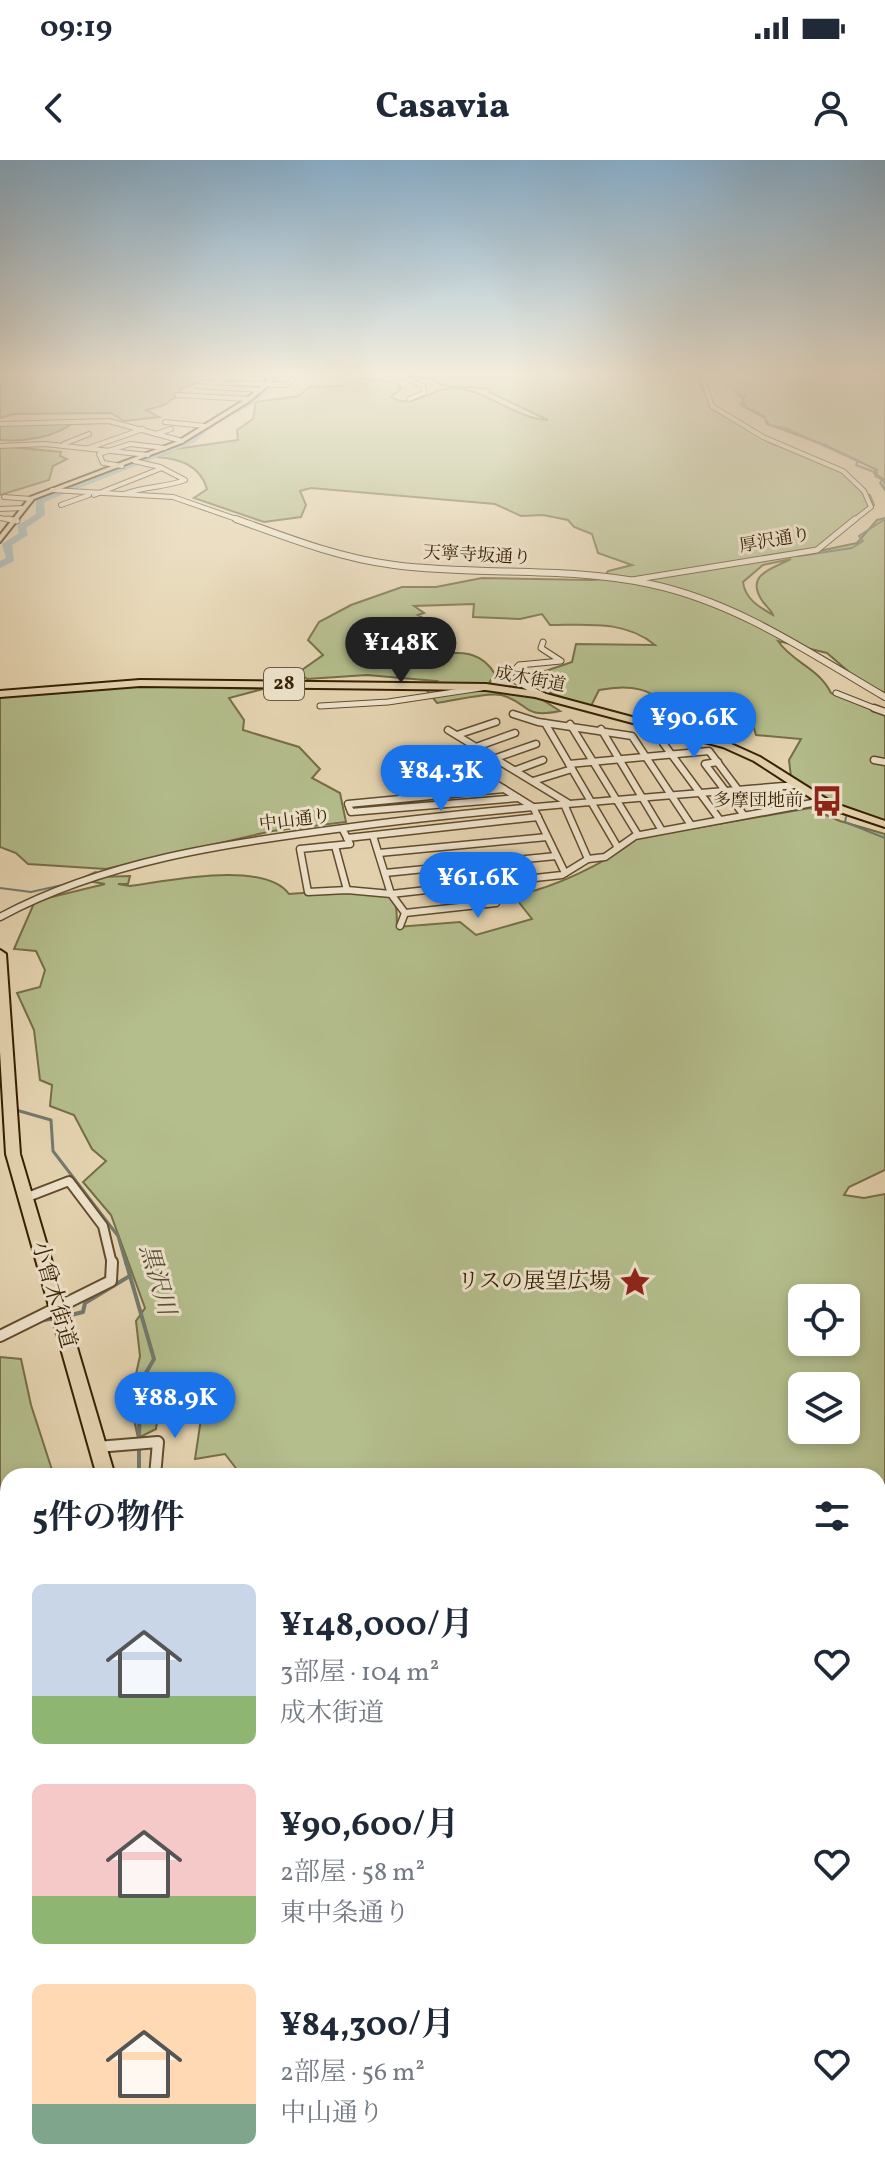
<!DOCTYPE html>
<html lang="ja">
<head>
<meta charset="utf-8">
<style>
  :root { --surface:#fff; --page:#f2f2f3; --text:#1f2937; --muted:#747a83; --accent:#1a73e8 }
  body { margin:0; font-family:Vollkorn,"Noto Serif JP",serif; background:var(--page); color:var(--text); height:100vh; display:flex; flex-direction:column; font-size:30px; white-space:nowrap }
  * { box-sizing:border-box; margin:0 }
  p { font-size:26px; color:var(--muted) }
  .icon { flex:none; width:44px; height:44px; fill:none; stroke:currentColor; stroke-width:2; stroke-linecap:round; stroke-linejoin:round }
  .map { position:relative; flex:1; overflow:hidden }
  .panel { position:absolute; left:0px; top:1308px; width:886px; height:714px; display:flex; flex-direction:column; background:var(--surface); border-radius:24px 24px 0 0; box-shadow:0 4px 12px #0003 }
  .panel>* { flex:none }
  .buttons { position:absolute; left:788px; top:1124px; display:grid; gap:16px }
  .buttons a { display:grid; place-items:center; width:72px; height:72px; border-radius:12px; background:var(--surface); box-shadow:0 4px 12px #0003; font-size:40px }
  .price { position:absolute; translate:-50% -68px; padding:0 18px; border-radius:28px; background:var(--accent); color:#fff; font-size:26px; line-height:52px; filter:drop-shadow(0 2px 4px #0008) }
  .price::after { content:''; position:absolute; left:50%; top:48px; width:24px; height:18px; margin-left:-12px; background:inherit; clip-path:polygon(0 0,100% 0,50% 100%) }
  .price.selected { background:#222; color:#fff }
  ul { padding:0; list-style:none }
  li { display:flex; align-items:center; gap:24px; height:200px; padding:0 32px }
  li span { display:grid; place-items:center; flex:none; width:224px; height:160px; border-radius:12px; color:#555 }
  li>.icon { margin-inline-start:auto }
  span .icon { width:96px; height:96px; fill:#fffc; stroke-width:1 }
  li b { font-size:34px }
  h2 { display:flex; justify-content:space-between; align-items:center; height:96px; padding:0 32px; font-size:34px }
  .status { display:flex; justify-content:space-between; align-items:center; height:56px; padding:0 40px; background:var(--surface); direction:ltr }
  .status svg { height:22px; fill:currentColor }
  header { display:flex; justify-content:space-between; align-items:center; height:104px; padding:0 32px; background:var(--surface); font-size:36px; font-weight:800 }
  .map>svg:first-child { display:block }
  .green { fill:#b4bd8c; stroke:#756e46; stroke-width:2; fill-rule:evenodd }
  .lines { fill:none; stroke-linecap:round; stroke-linejoin:round }
  .stream-far3 { stroke:#73796e; stroke-width:2 }
  .stream-far2 { stroke:#73796e; stroke-width:3 }
  .stream-far1 { stroke:#73796e; stroke-width:4 }
  .stream { stroke:#73796e; stroke-width:5 }
  .river { fill:#9bb5b7; fill-rule:evenodd }
  .minor-far5-casing { stroke:#624c2c; stroke-width:6 }
  .minor-far4-casing { stroke:#624c2c; stroke-width:7 }
  .minor-far3-casing { stroke:#624c2c; stroke-width:9 }
  .minor-far2-casing { stroke:#624c2c; stroke-width:12 }
  .minor-far1-casing { stroke:#624c2c; stroke-width:14 }
  .minor-casing { stroke:#624c2c; stroke-width:17 }
  .tertiary-far1-casing { stroke:#624c2c; stroke-width:6 }
  .tertiary-casing { stroke:#624c2c; stroke-width:8 }
  .primary-casing { stroke:#361f00; stroke-width:4 }
  .minor-far5 { stroke:#eee3cc; stroke-width:4 }
  .minor-far4 { stroke:#eee3cc; stroke-width:5 }
  .minor-far3 { stroke:#eee3cc; stroke-width:6 }
  .minor-far2 { stroke:#eee3cc; stroke-width:8 }
  .minor-far1 { stroke:#eee3cc; stroke-width:10 }
  .minor { stroke:#eee3cc; stroke-width:13 }
  .tertiary-far1 { stroke:#eee3cc; stroke-width:4 }
  .tertiary { stroke:#eee3cc; stroke-width:6 }
  .primary { fill:#e5d4b1; fill-rule:evenodd }
  .labels { text-anchor:middle; dominant-baseline:central; stroke-width:6; stroke-linejoin:round; paint-order:stroke }
  .far-street-label { font-size:18px; fill:#361f00; stroke:#eee3cc }
  .far-poi-label { font-size:18px; fill:#361f00; stroke:#eee3cc; text-anchor:end }
  .shield { fill:#eee3cc; stroke:#6d5a3d; stroke-width:2 }
  .shield-label { font-size:20px; font-weight:bold; fill:#361f00 }
  .poi-label { font-size:22px; fill:#361f00; stroke:#eee3cc; text-anchor:end }
  .street-label { font-size:22px; fill:#361f00; stroke:#eee3cc }
  .water-label { font-size:24px; font-style:italic; fill:#544c37; stroke:#eee3cc }
</style>
</head>
<body>
<div class="status"><b>09:19</b><svg viewBox="0 0 49 12"><path d="M0 12V9h3v3zM5 12V6h3v6zM10 12V3h3v9zM15 12V0h3v12zM26 1h20v11H26zM47 4h2v5h-2z"/></svg></div>
<header><svg class="icon" aria-label="back" viewBox="0 0 24 24"><path d="M15 5l-7 7 7 7"/></svg>Casavia<svg class="icon" aria-label="person" viewBox="0 0 24 24"><circle cx="12" cy="8" r="4"/><path d="M4 21q1-7 8-7t8 7"/></svg></header>
<div class="map">
<svg width="885" height="2021" viewBox="0 0 885 2021">
  <rect width="100%" height="100%" fill="#e5d4b1"/>
  <filter id="stains"><feTurbulence type="fractalNoise" baseFrequency=".0025" numOctaves="4"/><feColorMatrix values="0 0 0 0 .2 0 0 0 0 .09 0 0 0 0 .02 0 0 0 .5 -.17"/></filter>
  <radialGradient id="worn" r=".72"><stop offset=".6" stop-color="#630" stop-opacity="0"/><stop offset="1" stop-color="#630" stop-opacity=".3"/></radialGradient>
  <g class="green">
    <path d="M0,214H225L184,218L199,223L180,229L181,233L164,245L146,250L159,257L124,261L111,253L14,254L0,258Z"/>
    <path d="M399,214H696L711,248L771,283L843,311L863,333L870,335L874,345L819,391L857,383L877,360L885,358V533L857,519L827,493L778,481C793,503 819,508 831,533L885,554V662L841,647L791,617L789,600L801,579L756,575L749,551L741,540H726L711,559L673,554C655,527 629,524 599,530L591,546L555,535L525,518L572,502L576,484L655,485C625,460 587,465 550,465L542,454L520,459L473,457L474,444L414,446L424,453L418,455L435,465L400,480C406,484 414,491 422,492C451,496 477,484 495,514L489,523L541,539L560,551C521,559 531,543 501,535C488,532 452,541 437,543L424,527L436,521L367,515L307,519L299,512L323,495L308,480L319,462L351,445L402,427H436L482,418L591,420L603,419L608,411L632,405L598,393L592,374L574,367L568,360L543,355L521,356L495,344L311,328L300,331L306,345L301,357L264,362L194,338L207,329C200,305 180,299 157,297L176,289L238,280L237,270L253,259L256,242L299,236L309,227L342,226L359,218L398,222L401,229L391,237C416,251 429,227 455,228C485,229 516,259 548,260L489,232L490,229L441,225L435,220ZM791,399C771,409 744,415 763,442C768,448 772,452 773,455C759,447 745,439 743,422L763,405Z"/>
    <path d="M730,214H885V330L880,323L883,319L874,313L877,310L825,285L767,264L764,256L745,247L742,237L728,227L733,217Z"/>
    <path d="M0,263H73C55,277 24,282 0,280Z"/>
    <path d="M0,286L61,292L60,296L67,299L53,306L49,320L0,335Z"/>
    <path d="M114,526L263,529L229,538L244,560L243,570L299,587L320,609L312,618L340,633L346,662L272,671L106,709L28,704L16,693L0,687V536Z"/>
    <path d="M810,648L840,661L885,674V1010L849,1027L844,1035L864,1038L885,1034V2021H789V2014H878V1316H242L225,1294L195,1299L202,1252L160,1242L156,1269L138,1278L130,1241L140,1196L136,1161L145,1148L111,1055L83,1022L106,1001L92,989L74,955L50,946L52,925L40,920L34,870L17,833L40,827L45,810L36,791L14,789L35,741L105,724L88,721L97,717L130,716L128,724H118L130,726C168,721 264,700 289,734C311,733 372,725 390,737C399,744 396,758 397,767L460,762L476,775L532,759L514,736C556,727 604,704 638,678ZM802,1138H846V1182H802ZM802,1226H846V1270H802Z"/>
    <path d="M0,1197L21,1199L31,1245L54,1316H8V2014H468L469,2021H0Z"/>
  </g>
  <g class="lines">
    <g class="stream-far3">
      <path d="M742,233L745,235L741,245L765,258L769,265L785,268L858,301L856,305L877,313L875,316L884,321L885,328"/>
      <path d="M799,396L852,388L863,381L859,376L885,359"/>
      <path d="M846,657L845,662L885,678"/>
      <path d="M78,720L96,712"/>
      <path d="M0,728L31,732L67,724"/>
    </g>
    <path class="stream-far2" d="M16,950L51,960L53,991L118,1076L126,1104"/>
    <g class="stream-far1">
      <path d="M126,1102L154,1199L140,1223L139,1280"/>
      <path d="M67,1156L83,1152L85,1143L128,1117"/>
      <path d="M39,1161L55,1158"/>
      <path d="M139,1288V1316"/>
    </g>
    <path class="stream" d="M443,2014L444,2021"/>
    <g class="river">
      <path d="M271,214H278L281,222C256,249 219,256 194,283L44,342L45,355L26,368L28,375L12,385L14,401L0,408V401L6,398L2,384L19,373L17,366L36,354V339L188,279L207,263L265,229L273,222Z"/>
      <path d="M726,220H732V225L745,231V235L725,228Z"/>
    </g>
    <defs>
      <g id="minor-far5">
        <path d="M396,214L423,226L424,233L409,239"/>
        <path d="M701,214L712,246L763,277L843,311L864,331L871,347L853,361"/>
        <path d="M202,222L285,225L301,214"/>
        <path d="M197,226L260,230"/>
        <path d="M177,235L249,239"/>
        <path d="M165,262L205,266"/>
        <path d="M0,264L109,261L182,281"/>
        <path d="M156,274L171,269"/>
        <path d="M64,284L89,274"/>
        <path d="M0,286L45,284L148,295"/>
        <path d="M89,288L143,269"/>
        <path d="M122,306L103,303L99,294L130,284L165,288"/>
        <path d="M124,334C146,326 163,328 185,320L160,307L134,301"/>
        <path d="M94,335L162,308"/>
        <path d="M4,337L31,339"/>
        <path d="M61,345L89,335"/>
        <path d="M0,349L23,348"/>
        <path d="M0,358L17,361"/>
      </g>
      <g id="minor-far4">
        <path d="M8,359L17,361"/>
        <path d="M632,420L817,390L855,359"/>
        <path d="M543,482L541,488L561,501L519,505L508,517L546,537"/>
        <path d="M836,533L879,550"/>
        <path d="M320,546L388,542L481,528"/>
      </g>
      <g id="minor-far3">
        <path d="M874,548L885,552"/>
        <path d="M513,554L538,562L632,576L691,665"/>
        <path d="M545,563L617,686"/>
        <path d="M570,564L638,675"/>
        <path d="M601,569L661,669"/>
        <path d="M448,570L568,643"/>
        <path d="M457,575L496,562"/>
        <path d="M663,583L720,660"/>
        <path d="M476,587L515,573"/>
        <path d="M496,598L536,584"/>
        <path d="M874,600L885,602"/>
        <path d="M718,602L705,604L743,654"/>
        <path d="M569,604L709,591L739,631"/>
        <path d="M516,610L543,600"/>
        <path d="M533,621L572,609"/>
        <path d="M496,624L533,647L565,713"/>
        <path d="M504,629L348,644L351,652L518,638"/>
        <path d="M752,629L768,651"/>
        <path d="M564,644L588,699"/>
        <path d="M343,670L350,684L300,689L308,732L347,730L391,734L405,753L400,766"/>
        <path d="M373,676L391,734L562,715L588,699L605,697L635,676L823,641"/>
        <path d="M347,678L538,657"/>
        <path d="M335,686L347,730"/>
        <path d="M379,693L547,677"/>
        <path d="M385,713L556,696"/>
        <path d="M405,753L496,743L486,724"/>
        <path d="M0,757C104,701 227,683 344,668C494,648 645,638 796,625"/>
      </g>
      <path id="minor-far2" d="M25,1038L69,1021L103,1066L112,1104"/>
      <g id="minor-far1">
        <path d="M0,1176L111,1121L112,1102"/>
        <path d="M97,1287L158,1282L155,1316"/>
      </g>
      <g id="minor">
        <path d="M527,2014L530,2021"/>
        <path d="M687,2014V2021"/>
      </g>
      <path id="tertiary-far1" d="M52,330L173,337L242,361"/>
      <path id="tertiary" d="M236,359C288,378 339,398 394,405C479,416 566,406 650,424C736,442 810,493 885,537"/>
      <g id="primary">
        <path d="M265,214H271L273,221L250,241L182,283L34,339L0,382V375L30,337L178,281L246,239L267,221Z"/>
        <path d="M140,520L486,524L535,531L729,583L760,597L833,643L885,661V667L825,647L754,601L723,587L535,537L486,530L140,526L0,537V531Z"/>
        <path d="M0,790L6,794L20,994L115,1316H97L6,994L0,892Z"/>
        <path d="M786,2014H825L827,2021H789Z"/>
      </g>
    </defs>
    <use href="#minor-far5" class="minor-far5-casing"/>
    <use href="#minor-far4" class="minor-far4-casing"/>
    <use href="#minor-far3" class="minor-far3-casing"/>
    <use href="#minor-far2" class="minor-far2-casing"/>
    <use href="#minor-far1" class="minor-far1-casing"/>
    <use href="#minor" class="minor-casing"/>
    <use href="#tertiary-far1" class="tertiary-far1-casing"/>
    <use href="#tertiary" class="tertiary-casing"/>
    <use href="#primary" class="primary-casing"/>
    <use href="#minor-far5" class="minor-far5"/>
    <use href="#minor-far4" class="minor-far4"/>
    <use href="#minor-far3" class="minor-far3"/>
    <use href="#minor-far2" class="minor-far2"/>
    <use href="#minor-far1" class="minor-far1"/>
    <use href="#minor" class="minor"/>
    <use href="#tertiary-far1" class="tertiary-far1"/>
    <use href="#tertiary" class="tertiary"/>
    <use href="#primary" class="primary"/>
  </g>
  <linearGradient id="sky" x2="0" y2="1"><stop stop-color="#89b4d4"/><stop offset="0.43" stop-color="#f3ecdc"/><stop offset="1" stop-color="#f3ecdc" stop-opacity="0"/></linearGradient>
  <rect width="885" height="497" fill="url(#sky)"/>
  <defs>
    <symbol id="bus-bare" viewBox="-9 -9 18 18"><path d="M-5-6H5V4H4V6H2V4H-2V6H-4V4H-5ZM-3.5-4V0h7V-4ZM-3.5 1.2v1.5H-2V1.2ZM2 1.2v1.5H3.5V1.2Z" fill="#8f2418" stroke="#eee3cc" stroke-width="2.5" paint-order="stroke"/></symbol>
    <symbol id="sight-bare" viewBox="-9 -9 18 18"><path d="M0-6L1.8-2.2L6-1.7L2.9 1.2L3.7 5.4L0 3.3L-3.7 5.4L-2.9 1.2L-6-1.7L-1.8-2.2Z" fill="#8f2418" stroke="#eee3cc" stroke-width="2.5" paint-order="stroke"/></symbol>
  </defs>
  <g fill-rule="evenodd">
    <use href="#bus-bare" x="805" y="619" width="44" height="44"/>
    <use href="#sight-bare" x="613" y="1100" width="44" height="44"/>
  </g>
  <g class="labels">
    <g class="far-street-label">
      <text transform="translate(775 381) rotate(-10)">厚沢通り</text>
      <text transform="translate(477 396) rotate(3)">天寧寺坂通り</text>
      <text transform="translate(530 520) rotate(11)">成木街道</text>
      <text transform="translate(295 661) rotate(-7)">中山通り</text>
    </g>
    <g class="far-poi-label">
      <text x="803" y="641">多摩団地前</text>
    </g>
    <rect class="shield" x="264" y="508" width="40" height="32" rx="6"/>
    <g class="shield-label">
      <text x="284" y="524">28</text>
    </g>
    <g class="poi-label">
      <text x="611" y="1122">リスの展望広場</text>
    </g>
    <g class="street-label">
      <text transform="translate(53 1135) rotate(74)">小曾木街道</text>
    </g>
    <g class="water-label">
      <text transform="translate(156 1120) rotate(74)">黒沢川</text>
    </g>
  </g>
  <rect width="100%" height="100%" filter="url(#stains)"/>
  <rect width="100%" height="100%" fill="url(#worn)"/>
</svg>
<div class="buttons">
<a><svg class="icon" aria-label="locate" viewBox="0 0 24 24"><circle cx="12" cy="12" r="6"/><path d="M12 2v4M12 18v4M2 12h4M18 12h4"/></svg></a>
<a><svg class="icon" aria-label="layers" viewBox="0 0 24 24"><path d="M12 4l9 5-9 5-9-5zM3 14l9 5 9-5"/></svg></a>
</div>
<b class="price selected" style="left:401px;top:525px">¥148K</b>
<b class="price" style="left:694px;top:600px">¥90.6K</b>
<b class="price" style="left:441px;top:653px">¥84.3K</b>
<b class="price" style="left:478px;top:760px">¥61.6K</b>
<b class="price" style="left:175px;top:1280px">¥88.9K</b>
<section class="panel">
<h2>5件の物件<svg class="icon" aria-label="filters" viewBox="0 0 24 24"><path d="M4 7h16M4 17h16"/><circle cx="9" cy="7" r="2"/><circle cx="15" cy="17" r="2"/></svg></h2>
<ul>
<li><span style="background:linear-gradient(#c9d6e8 70%,#8fb573 0)"><svg class="icon" aria-label="home" viewBox="0 0 24 24"><path d="M3 11l9-7 9 7M6 9v11h12V9"/></svg></span><div><b>¥148,000/月</b><p>3部屋 · 104 m²</p><p>成木街道</p></div><svg class="icon" aria-label="heart" viewBox="0 0 24 24"><path d="M12 20l-8-8c-3-5 5-10 8-4 3-6 11-1 8 4z"/></svg></li>
<li><span style="background:linear-gradient(#f6c9c9 70%,#8fb573 0)"><svg class="icon" aria-label="home" viewBox="0 0 24 24"><path d="M3 11l9-7 9 7M6 9v11h12V9"/></svg></span><div><b>¥90,600/月</b><p>2部屋 · 58 m²</p><p>東中条通り</p></div><svg class="icon" aria-label="heart" viewBox="0 0 24 24"><path d="M12 20l-8-8c-3-5 5-10 8-4 3-6 11-1 8 4z"/></svg></li>
<li><span style="background:linear-gradient(#ffd9b3 75%,#7fa58c 0)"><svg class="icon" aria-label="home" viewBox="0 0 24 24"><path d="M3 11l9-7 9 7M6 9v11h12V9"/></svg></span><div><b>¥84,300/月</b><p>2部屋 · 56 m²</p><p>中山通り</p></div><svg class="icon" aria-label="heart" viewBox="0 0 24 24"><path d="M12 20l-8-8c-3-5 5-10 8-4 3-6 11-1 8 4z"/></svg></li>
</ul>
</section>
</div>
</body>
</html>
